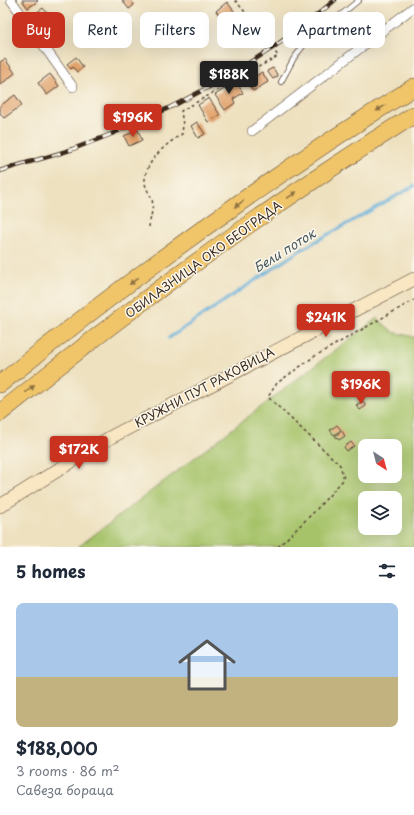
<!DOCTYPE html>
<html lang="en">
<head>
<meta charset="utf-8">
<style>
  :root { --surface:#fff; --page:#f6f6f7; --text:#1f2937; --muted:#747a83; --accent:#c8321e }
  body { margin:0; font-family:"Playpen Sans",sans-serif; background:var(--page); color:var(--text); height:100vh; display:flex; flex-direction:column; font-size:15px; white-space:nowrap }
  * { box-sizing:border-box; margin:0 }
  p { font-size:13px; color:var(--muted) }
  .icon { flex:none; width:22px; height:22px; fill:none; stroke:currentColor; stroke-width:2; stroke-linecap:round; stroke-linejoin:round }
  .map { position:relative; height:547px; overflow:hidden }
  .sheet { display:flex; flex-direction:column; background:var(--surface); flex:1 }
  .sheet>* { flex:none }
  .top-card { position:absolute; left:12px; top:12px; width:390px; height:36px; display:flex; gap:8px }
  .needle { width:26px; rotate:144deg }
  .fabs { position:absolute; left:358px; top:439px; display:grid; gap:8px }
  .fabs a { display:grid; place-items:center; width:44px; height:44px; border-radius:8px; background:var(--surface); box-shadow:0 4px 16px #0002; font-size:20px }
  .price { position:absolute; translate:-50% -34px; padding:0 9px; border-radius:4px; background:var(--accent); color:#fff; font-size:13px; line-height:26px; filter:drop-shadow(0 1px 2px #0008) }
  .price::after { content:''; position:absolute; left:50%; top:24px; width:12px; height:9px; margin-left:-6px; background:inherit; clip-path:polygon(0 0,100% 0,50% 100%) }
  .price.selected { background:#222; color:#fff }
  ul { padding:0; list-style:none }
  li { display:grid; align-content:center; gap:8px; height:212px; padding:0 16px }
  li span { display:grid; place-items:center; height:124px; border-radius:8px; color:#555 }
  li>.icon { margin-inline-start:auto }
  span .icon { width:72px; height:72px; fill:#fffc; stroke-width:1 }
  li b { font-size:17px }
  h2 { display:flex; justify-content:space-between; align-items:center; height:48px; padding:0 16px; font-size:17px }
  .pill { padding:0 14px; border-radius:8px; background:var(--surface); box-shadow:0 4px 16px #0002; font-size:14px; line-height:36px }
  .pill.selected { background:var(--accent); color:#fff }
  .map>svg:first-child { display:block }
  .green { fill:#a6c369; stroke:#707644; fill-rule:evenodd }
  .lines { fill:none; stroke-linecap:round; stroke-linejoin:round }
  .stream { stroke:#5dacd7; stroke-width:3 }
  .building { fill:#e09c62 }
  .lane-casing { stroke:#564536; stroke-width:6 }
  .street-casing { stroke:#564536; stroke-width:10 }
  .secondary-casing { stroke:#564536; stroke-width:14 }
  .highway-casing { stroke:#564536; stroke-width:18 }
  .path { stroke:#564536; stroke-width:1.5; stroke-dasharray:3 3; stroke-linecap:butt }
  .lane { stroke:#fff; stroke-width:4.5 }
  .street { stroke:#fff; stroke-width:9 }
  .secondary { stroke:#f9e7c3; stroke-width:13 }
  .highway { stroke:#f0c469; stroke-width:17 }
  .rail-casing { stroke:#3b2a1e; stroke-width:4.5 }
  .rail { stroke:#fbf7ec; stroke-width:3; stroke-dasharray:9; stroke-linecap:butt }
  .oneway { fill:#8c6f40 }
  .labels { text-anchor:middle; dominant-baseline:central; stroke-width:3; stroke-linejoin:round; paint-order:stroke }
  .street-label { font-size:12px; fill:#3b2a1e; stroke:#fbf7ec }
  .water-label { font-size:13px; font-style:italic; fill:#47585f; stroke:#fbf7ec }
</style>
</head>
<body>
<div class="map">
<svg width="414" height="547" viewBox="0 0 414 547">
  <rect width="100%" height="100%" fill="#fbf7ec"/>
  <filter id="ink" filterUnits="userSpaceOnUse"><feTurbulence type="fractalNoise" baseFrequency=".025" numOctaves="2"/><feDisplacementMap in="SourceGraphic" scale="8" xChannelSelector="R" yChannelSelector="G"/><feConvolveMatrix kernelMatrix="1 2 1 2 8 2 1 2 1" color-interpolation-filters="sRGB"/></filter>
  <filter id="wash" filterUnits="userSpaceOnUse"><feTurbulence type="fractalNoise" baseFrequency=".012" numOctaves="4" result="noise"/><feDisplacementMap in="SourceGraphic" scale="16" xChannelSelector="R" yChannelSelector="G"/><feGaussianBlur stdDeviation="0.9" result="paint"/><feColorMatrix in="noise" values="0 0 0 0 0 0 0 0 0 0 0 0 0 0 0 0 0 1.4 0 .05"/><feComposite in="paint" operator="in"/></filter>
  <g filter="url(#wash)">
    <rect width="100%" height="100%" fill="#eee1c0"/>
    <path class="green" d="M377,318L393,332L414,337V547H78ZM365,446H395V476H365ZM365,498H395V528H365Z"/>
    <g class="lines">
      <path class="stream" d="M169,338L299,251L414,186"/>
    </g>
    <g id="blocks">
      <g class="building">
        <path d="M22,0H37L38,1L28,8Z"/>
        <path d="M122,0H131L134,5L129,9Z"/>
        <path d="M227,2L234,11L223,20L216,11Z"/>
        <path d="M43,8L48,14L38,21L33,15Z"/>
        <path d="M76,57L83,67L77,72L73,67L71,69L67,64Z"/>
        <path d="M5,59L15,73L0,85V62Z"/>
        <path d="M273,68L278,76L273,79L267,71Z"/>
        <path d="M262,72L268,82L253,91L245,80L255,74L256,76Z"/>
        <path d="M50,74L59,86L47,95L38,83Z"/>
        <path d="M236,81L243,93L233,99L235,103L225,110L215,95Z"/>
        <path d="M15,95L22,105L4,118L0,113V106Z"/>
        <path d="M209,98L220,115L208,122L198,105Z"/>
        <path d="M197,122L205,134L198,138L191,126Z"/>
        <path d="M138,130L142,140L129,146L124,136Z"/>
        <path d="M363,401L366,406L360,410L356,405Z"/>
        <path d="M337,425L341,430L334,435L330,430Z"/>
        <path d="M342,431L345,436L339,440L335,436Z"/>
        <path d="M351,442L354,446L347,451L344,447Z"/>
      </g>
    </g>
  </g>
  <g filter="url(#ink)">
    <use href="#blocks" fill-opacity="0" stroke="#564536" stroke-width="1"/>
    <g class="lines">
      <defs>
        <path id="lane" d="M281,82L294,58L304,45L359,0"/>
        <g id="street">
          <path d="M11,0L73,87"/>
          <path d="M252,131L414,7"/>
        </g>
        <path id="secondary" d="M0,506L111,437L414,279"/>
        <g id="highway">
          <path d="M0,384C131,278 271,176 414,87"/>
          <path d="M0,413C132,306 270,205 414,115"/>
        </g>
      </defs>
      <use href="#lane" class="lane-casing"/>
      <use href="#street" class="street-casing"/>
      <use href="#secondary" class="secondary-casing"/>
      <use href="#highway" class="highway-casing"/>
      <g class="path">
        <path d="M149,227C150,219 154,207 152,199C150,194 145,188 145,182C144,162 167,143 182,134L183,125L181,111L278,56L259,29L235,0"/>
        <path d="M278,547L315,511L344,479L340,465L268,397L277,383L315,356L414,300"/>
      </g>
      <use href="#lane" class="lane"/>
      <use href="#street" class="street"/>
      <use href="#secondary" class="secondary"/>
      <use href="#highway" class="highway"/>
      <defs>
        <path id="rail" d="M0,171C24,163 49,157 73,149C164,116 261,64 335,0"/>
      </defs>
      <use href="#rail" class="rail-casing"/>
      <use href="#rail" class="rail"/>
    </g>
    <defs><path id="oneway-solid" d="M-6-.8H1V-3.2L6.5 0L1 3.2V.8H-6Z"/></defs>
    <g class="oneway">
      <use href="#oneway-solid" transform="translate(381 108) rotate(148)"/>
      <use href="#oneway-solid" transform="translate(292 195) rotate(-34)"/>
      <use href="#oneway-solid" transform="translate(239 204) rotate(144)"/>
      <use href="#oneway-solid" transform="translate(134 281) rotate(143)"/>
      <use href="#oneway-solid" transform="translate(30 389) rotate(-38)"/>
    </g>
  </g>
  <g class="labels">
    <g class="street-label">
      <text transform="translate(203 259) rotate(-36)">ОБИЛАЗНИЦА ОКО БЕОГРАДА</text>
      <text transform="translate(204 387) rotate(-28)">КРУЖНИ ПУТ РАКОВИЦА</text>
    </g>
    <g class="water-label">
      <text transform="translate(284 250) rotate(-32)">Бели поток</text>
    </g>
  </g>
</svg>
<div class="fabs">
<a><svg class="needle" viewBox="-14 -14 28 28"><path d="M0-13l5 13h-10z" fill="#e53935"/><path d="M0 13l5-13h-10z" fill="#747a83"/></svg></a>
<a><svg class="icon" aria-label="layers" viewBox="0 0 24 24"><path d="M12 4l9 5-9 5-9-5zM3 14l9 5 9-5"/></svg></a>
</div>
<b class="price selected" style="left:229px;top:95px">$188K</b>
<b class="price" style="left:133px;top:138px">$196K</b>
<b class="price" style="left:326px;top:338px">$241K</b>
<b class="price" style="left:361px;top:405px">$196K</b>
<b class="price" style="left:79px;top:470px">$172K</b>
<div class="top-card">
<a class="pill selected">Buy</a>
<a class="pill">Rent</a>
<a class="pill">Filters</a>
<a class="pill">New</a>
<a class="pill">Apartment</a>
</div>
</div>
<section class="sheet">
<h2>5 homes<svg class="icon" aria-label="filters" viewBox="0 0 24 24"><path d="M4 7h16M4 17h16"/><circle cx="9" cy="7" r="2"/><circle cx="15" cy="17" r="2"/></svg></h2>
<ul>
<li><span style="background:linear-gradient(#a9c7e8 60%,#c2b280 0)"><svg class="icon" aria-label="home" viewBox="0 0 24 24"><path d="M3 11l9-7 9 7M6 9v11h12V9"/></svg></span><div><b>$188,000</b><p>3 rooms · 86 m²</p><p>Савеза бораца</p></div></li>
</ul>
</section>
</body>
</html>
